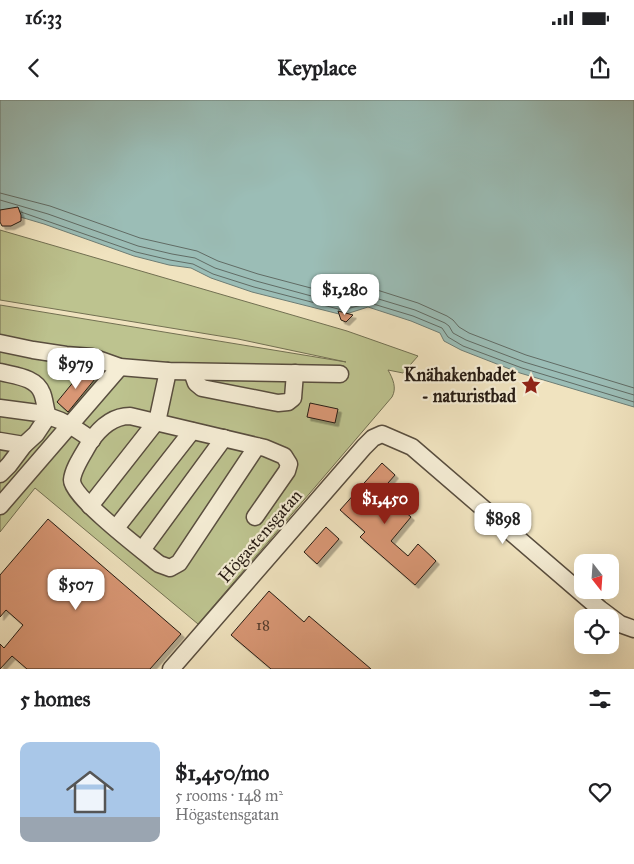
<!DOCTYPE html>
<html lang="en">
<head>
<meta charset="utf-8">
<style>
  :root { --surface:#fff; --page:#f2f2f2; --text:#202124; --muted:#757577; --line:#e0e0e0; --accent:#8f2418 }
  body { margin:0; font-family:"IM FELL Great Primer",serif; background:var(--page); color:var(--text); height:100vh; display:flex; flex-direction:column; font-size:19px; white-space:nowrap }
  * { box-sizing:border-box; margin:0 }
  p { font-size:16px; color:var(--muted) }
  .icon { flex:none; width:28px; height:28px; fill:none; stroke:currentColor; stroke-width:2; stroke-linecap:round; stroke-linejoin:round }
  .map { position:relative; height:569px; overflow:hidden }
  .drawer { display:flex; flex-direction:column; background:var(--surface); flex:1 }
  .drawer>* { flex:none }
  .needle { width:32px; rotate:163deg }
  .buttons { position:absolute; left:574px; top:454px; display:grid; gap:10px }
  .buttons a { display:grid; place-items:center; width:45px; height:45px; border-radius:10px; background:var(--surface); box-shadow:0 5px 20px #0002; font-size:25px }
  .price { position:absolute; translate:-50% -42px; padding:0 11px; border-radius:10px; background:#fff; color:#222; font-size:16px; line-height:32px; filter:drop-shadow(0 1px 2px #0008) }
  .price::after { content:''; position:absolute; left:50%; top:30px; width:15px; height:11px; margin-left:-8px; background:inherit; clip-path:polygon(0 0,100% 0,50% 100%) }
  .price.active { background:var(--accent); color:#fff }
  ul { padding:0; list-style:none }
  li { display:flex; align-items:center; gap:15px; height:125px; padding:0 20px }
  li+li { border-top:1px solid var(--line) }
  li span { display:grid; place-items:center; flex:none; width:140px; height:100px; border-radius:10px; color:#555 }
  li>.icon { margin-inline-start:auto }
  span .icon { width:60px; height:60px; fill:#fffc; stroke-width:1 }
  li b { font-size:21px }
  h2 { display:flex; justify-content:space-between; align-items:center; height:60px; padding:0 20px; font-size:21px }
  .status { display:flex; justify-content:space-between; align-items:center; height:35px; padding:0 25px; background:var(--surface); direction:ltr }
  .status svg { height:14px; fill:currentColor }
  header { display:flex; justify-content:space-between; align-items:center; height:65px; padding:0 20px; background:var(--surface); font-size:22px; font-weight:700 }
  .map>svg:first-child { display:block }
  .green { fill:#bdc38f; stroke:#727052 }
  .water { fill:#9bbdb6; stroke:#6d7d75 }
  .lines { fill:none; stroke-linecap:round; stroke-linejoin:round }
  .shore { stroke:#616c65; stroke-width:1 }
  .building { fill:#d99775; stroke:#271c14; filter:url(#shadow) }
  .minor-casing { stroke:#594e3f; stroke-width:19 }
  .minor { stroke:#f5edd5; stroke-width:16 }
  .labels { text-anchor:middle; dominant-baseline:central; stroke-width:4.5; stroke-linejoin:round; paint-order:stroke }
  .number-label { font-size:15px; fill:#543b2c }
  .poi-label { font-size:18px; font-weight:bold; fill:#271c14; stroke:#f5edd5; text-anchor:end }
  .street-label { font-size:18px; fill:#271c14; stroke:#f5edd5 }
</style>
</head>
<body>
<div class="status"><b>16:33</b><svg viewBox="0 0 49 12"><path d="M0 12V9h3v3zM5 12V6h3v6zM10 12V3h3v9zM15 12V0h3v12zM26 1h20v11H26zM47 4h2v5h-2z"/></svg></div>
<header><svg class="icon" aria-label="back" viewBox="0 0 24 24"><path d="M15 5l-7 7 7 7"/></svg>Keyplace<svg class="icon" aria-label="share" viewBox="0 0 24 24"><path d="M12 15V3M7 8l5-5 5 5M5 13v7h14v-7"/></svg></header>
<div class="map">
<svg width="634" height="569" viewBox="0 0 634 569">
  <defs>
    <filter id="shadow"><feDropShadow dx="3.5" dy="3.5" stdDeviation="0" flood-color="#0004"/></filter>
  </defs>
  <rect width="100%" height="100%" fill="#f0e3bf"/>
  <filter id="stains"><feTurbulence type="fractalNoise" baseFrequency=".004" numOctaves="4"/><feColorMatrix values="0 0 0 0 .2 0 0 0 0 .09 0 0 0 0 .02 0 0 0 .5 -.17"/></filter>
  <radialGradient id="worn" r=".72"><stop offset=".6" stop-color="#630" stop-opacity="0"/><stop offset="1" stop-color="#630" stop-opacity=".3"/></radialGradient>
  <path class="green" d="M0,130L347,231L418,256L403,273L388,270C393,279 397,288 392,297L198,524L35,388L0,432V205L346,262L238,239L0,200Z"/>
  <path class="water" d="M0,0H634V307L520,273L461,250L444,241L440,233L411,221L368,207L343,215L252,192L211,178L191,168L169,165L134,156L44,124L0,111Z"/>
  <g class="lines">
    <g class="shore">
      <path d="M0,93L50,106L140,138L197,151L218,161L258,174L341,196L365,189H374L418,203L447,216L453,220L459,227L469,233L526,255L634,288"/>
      <path d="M0,100L48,114L138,146L172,154L195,158L215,168L256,181L341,204L365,196L372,197L415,210L445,223L449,226L453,233L466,240L524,262L634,295"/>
      <path d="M21,112L136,152L170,160L193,164L213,174L254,187L342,210L370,203L413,216L442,228L448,237L463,246L522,268L634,302"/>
    </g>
  </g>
  <g class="building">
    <path d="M18,107L21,115V121L11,126H2L0,122V110Z"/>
    <path d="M338,211L353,215L346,222L341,220Z"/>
    <path d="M84,269L95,279L68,312L57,302Z"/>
    <path d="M310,303L338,309L335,323L307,317Z"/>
    <path d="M382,363L395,375L381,391L411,417L391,441L408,456L418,444L436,461L415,485L360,437L365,432L340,410Z"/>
    <path d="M48,419L181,534L150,569H27L12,556L0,569V544L4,548L23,525L6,510L0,517V475Z"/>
    <path d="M326,427L339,439L317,464L304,452Z"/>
    <path d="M269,491L304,522L309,516L371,569H271L231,535Z"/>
  </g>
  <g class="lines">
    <defs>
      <g id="minor">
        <path d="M0,243L33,250L66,255L92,257L120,267L168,271L340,274"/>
        <path d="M0,272C15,276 36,277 42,293C45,300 45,309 48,316C65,321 78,330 92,340"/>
        <path d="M192,272L196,283L202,288L278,303L288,302L293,298L295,273"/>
        <path d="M0,308L38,313L48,316L36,334L24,345L0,341"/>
        <path d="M157,322L168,271"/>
        <path d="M0,374L9,365L24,345"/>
        <path d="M0,406L120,267"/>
        <path d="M90,406L156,322"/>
        <path d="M255,417L287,371L289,364L284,356L265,348L130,316C112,316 99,329 90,342C84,353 73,368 72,380C72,397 143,451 159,464L170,468L179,463L257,346"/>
        <path d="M116,428L192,331"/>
        <path d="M142,450L224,338"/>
        <path d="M171,569L364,347L373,338L382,334L412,347L600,509L620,524L634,529"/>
      </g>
    </defs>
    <use href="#minor" class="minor-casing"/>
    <use href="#minor" class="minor"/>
  </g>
  <defs>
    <symbol id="sight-bare" viewBox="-9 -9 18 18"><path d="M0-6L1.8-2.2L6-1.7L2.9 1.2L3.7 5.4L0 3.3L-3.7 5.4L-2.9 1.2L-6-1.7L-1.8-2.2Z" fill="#8f2418" stroke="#f5edd5" stroke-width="2.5" paint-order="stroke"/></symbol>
  </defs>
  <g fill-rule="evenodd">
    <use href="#sight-bare" x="517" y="271" width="28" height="28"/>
  </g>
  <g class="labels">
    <g class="number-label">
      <text x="263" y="525">18</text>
    </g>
    <g class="poi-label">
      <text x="516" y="275">Knähakenbadet<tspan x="516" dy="21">- naturistbad</tspan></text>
    </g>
    <g class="street-label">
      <text transform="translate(260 436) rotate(-49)">Högastensgatan</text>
    </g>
  </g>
  <rect width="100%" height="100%" filter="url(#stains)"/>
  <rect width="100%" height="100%" fill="url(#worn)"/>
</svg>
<div class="buttons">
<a><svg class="needle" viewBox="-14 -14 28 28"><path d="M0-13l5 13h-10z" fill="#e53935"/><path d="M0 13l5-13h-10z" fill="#757577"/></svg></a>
<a><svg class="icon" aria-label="locate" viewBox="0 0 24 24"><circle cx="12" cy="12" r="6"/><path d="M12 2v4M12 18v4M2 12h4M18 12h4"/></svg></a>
</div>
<b class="price" style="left:345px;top:216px">$1,280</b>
<b class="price" style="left:76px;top:290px">$979</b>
<b class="price active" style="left:385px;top:425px">$1,450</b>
<b class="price" style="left:503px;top:445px">$898</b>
<b class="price" style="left:76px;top:511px">$507</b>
</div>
<section class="drawer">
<h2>5 homes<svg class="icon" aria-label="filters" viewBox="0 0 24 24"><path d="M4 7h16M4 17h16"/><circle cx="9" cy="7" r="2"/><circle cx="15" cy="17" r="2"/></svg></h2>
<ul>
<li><span style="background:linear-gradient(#a9c7e8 75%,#9aa5b1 0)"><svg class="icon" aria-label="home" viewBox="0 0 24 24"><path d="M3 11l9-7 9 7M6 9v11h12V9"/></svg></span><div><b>$1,450/mo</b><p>5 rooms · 148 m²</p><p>Högastensgatan</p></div><svg class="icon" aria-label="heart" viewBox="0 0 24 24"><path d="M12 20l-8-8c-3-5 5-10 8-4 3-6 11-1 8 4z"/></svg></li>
</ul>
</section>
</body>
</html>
